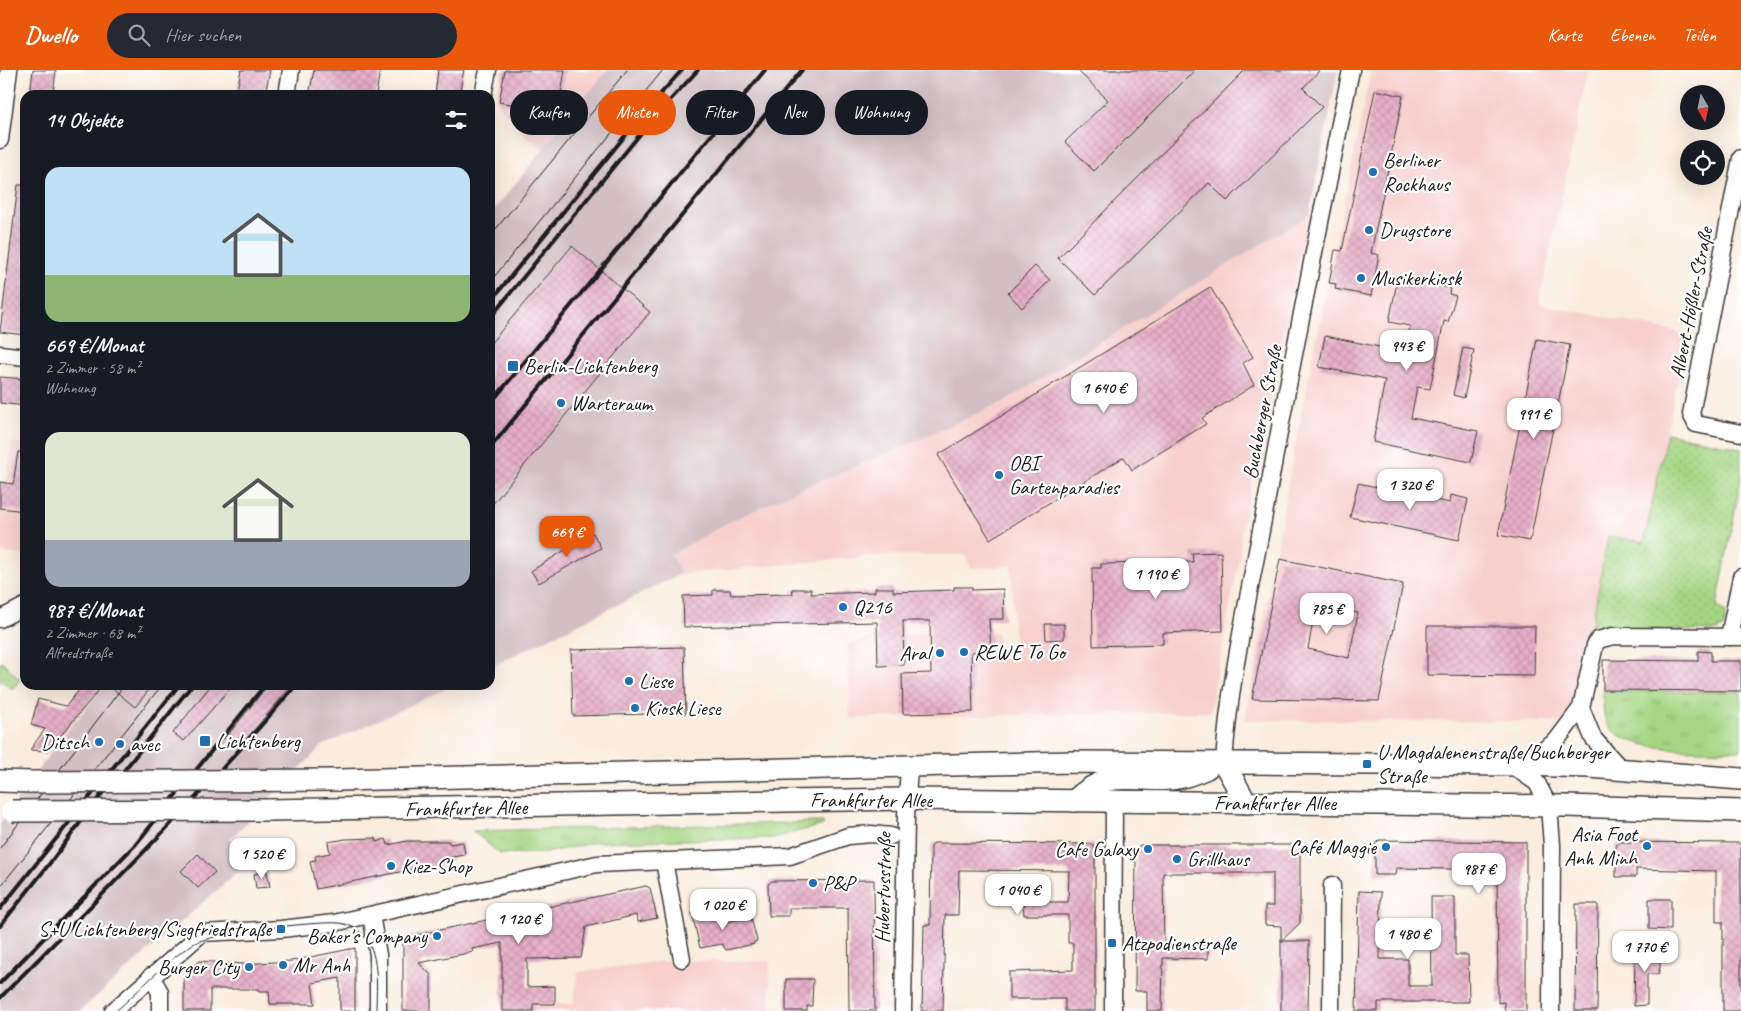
<!DOCTYPE html>
<html lang="de">
<head>
<meta charset="utf-8">
<style>
  :root { --surface:#171b24; --page:#242831; --text:#f1f3f6; --muted:#9ea1a6; --accent:#ea580c }
  body { margin:0; font-family:Caveat,sans-serif; background:var(--page); color:var(--text); height:100vh; display:flex; flex-direction:column; font-size:19px; white-space:nowrap }
  * { box-sizing:border-box; margin:0 }
  p { font-size:16px; color:var(--muted) }
  .icon { flex:none; width:28px; height:28px; fill:none; stroke:currentColor; stroke-width:2; stroke-linecap:round; stroke-linejoin:round }
  .map { position:relative; flex:1; overflow:hidden }
  .drawer { position:absolute; left:20px; top:20px; width:475px; height:600px; display:flex; flex-direction:column; background:var(--surface); border-radius:15px; box-shadow:0 5px 20px #0002 }
  .drawer>* { flex:none }
  .guide { position:absolute; left:510px; top:20px; width:475px; height:45px; display:flex; gap:10px }
  .needle { width:32px; rotate:171deg }
  .controls { position:absolute; left:1680px; top:15px; display:grid; gap:10px }
  .controls a { display:grid; place-items:center; width:45px; height:45px; border-radius:50%; background:var(--surface); box-shadow:0 5px 20px #0002; font-size:25px }
  .price { position:absolute; translate:-50% -42px; padding:0 11px; border-radius:10px; background:#fff; color:#222; font-size:16px; line-height:32px; filter:drop-shadow(0 1px 2px #0008) }
  .price::after { content:''; position:absolute; left:50%; top:30px; width:15px; height:11px; margin-left:-8px; background:inherit; clip-path:polygon(0 0,100% 0,50% 100%) }
  .price.active { background:var(--accent); color:#fff }
  ul { padding:0; list-style:none }
  li { display:grid; align-content:center; gap:10px; height:265px; padding:0 25px }
  li span { display:grid; place-items:center; height:155px; border-radius:15px; color:#555 }
  li>.icon { margin-inline-start:auto }
  span .icon { width:90px; height:90px; fill:#fffc; stroke-width:1 }
  li b { font-size:21px }
  h2 { display:flex; justify-content:space-between; align-items:center; height:60px; padding:0 25px; font-size:21px }
  .chip { padding:0 18px; border-radius:22px; background:var(--surface); box-shadow:0 5px 20px #0002; font-size:18px; line-height:45px }
  .chip.active { background:var(--accent); color:#fff }
  header { display:flex; align-items:center; gap:30px; box-sizing:border-box; height:70px; padding:0 25px; background:var(--accent); color:#fff }
  header strong { font-size:24px }
  nav { display:flex; gap:28px; margin-inline-start:auto; font-size:18px }
  .search { width:350px; height:45px; background:var(--page); display:flex; align-items:center; gap:12px; box-sizing:border-box; padding:0 18px; border-radius:28px; color:var(--muted); font-size:19px }
  .map>svg:first-child { display:block }
  .built { fill:#f7d0cd }
  .railway { fill:#d2bec3 }
  .grass { fill:url(#grass-tufts); stroke:#617850 }
  .park { fill:url(#park-dots); stroke:#617850 }
  .building { fill:url(#building-cross-hatch); fill-rule:evenodd }
  .lines { fill:none; stroke-linecap:round; stroke-linejoin:round }
  .minor-casing { stroke:#3d3b39; stroke-width:19 }
  .major-casing { stroke:#3d3b39; stroke-width:24 }
  .minor { stroke:#fff; stroke-width:16 }
  .major { stroke:#fff; stroke-width:21 }
  .tram { stroke:#1c1c1c; stroke-width:1 }
  .rail { stroke:#1c1c1c; stroke-width:4 }
  .major-bridge-casing { stroke:#3d3b39; stroke-width:24; stroke-linecap:butt }
  .major-bridge { stroke:#fff; stroke-width:21 }
  .poi-dot { fill:#1f6fb2; stroke:#fff; stroke-width:2 }
  .labels { text-anchor:middle; dominant-baseline:central; stroke-width:4.5; stroke-linejoin:round; paint-order:stroke }
  .poi-label { font-size:21px; fill:#1c1c1c; stroke:#fff; text-anchor:start }
  .street-label { font-size:21px; fill:#1c1c1c; stroke:#fff }
</style>
</head>
<body>
<header>
<strong>Dwello</strong>
<div class="search"><svg class="icon" aria-label="search" viewBox="0 0 24 24"><circle cx="10" cy="10" r="6"/><path d="M15 15l6 6"/></svg>Hier suchen</div>
<nav><a>Karte</a><a>Ebenen</a><a>Teilen</a></nav>
</header>
<div class="map">
<svg width="1741" height="941" viewBox="0 0 1741 941">
  <defs>
    <pattern id="grass-tufts" width="24" height="20" patternUnits="userSpaceOnUse" patternTransform="scale(1.25)"><rect width="24" height="20" fill="#a6d583"/><path d="M3 7l-1-3M5 7V3M7 7l1-3M15 17l-1-3M17 17v-4M19 17l1-3" fill="none" stroke="#8eb671"/></pattern>
    <pattern id="park-dots" width="8" height="8" patternUnits="userSpaceOnUse" patternTransform="scale(1.25)"><rect width="8" height="8" fill="#a6d583"/><path d="M2 2h.1M6 6h.1" fill="none" stroke="#8eb671" stroke-width="1.8" stroke-linecap="round"/></pattern>
    <pattern id="building-cross-hatch" width="8" height="8" patternUnits="userSpaceOnUse" patternTransform="scale(1.25)"><rect width="8" height="8" fill="#e6aec6"/><path d="M0 0l8 8M0 8l8-8" fill="none" stroke="#c595aa"/></pattern>
  </defs>
  <rect width="100%" height="100%" fill="#fff"/>
  <filter id="ink" filterUnits="userSpaceOnUse"><feTurbulence type="fractalNoise" baseFrequency=".02" numOctaves="2"/><feDisplacementMap in="SourceGraphic" scale="10" xChannelSelector="R" yChannelSelector="G"/><feConvolveMatrix kernelMatrix="1 2 1 2 8 2 1 2 1" color-interpolation-filters="sRGB"/></filter>
  <filter id="wash" filterUnits="userSpaceOnUse"><feTurbulence type="fractalNoise" baseFrequency=".0096" numOctaves="4" result="noise"/><feDisplacementMap in="SourceGraphic" scale="20" xChannelSelector="R" yChannelSelector="G"/><feGaussianBlur stdDeviation="1.12" result="paint"/><feColorMatrix in="noise" values="0 0 0 0 0 0 0 0 0 0 0 0 0 0 0 0 0 1.4 0 .05"/><feComposite in="paint" operator="in"/></filter>
  <g filter="url(#wash)">
    <rect width="100%" height="100%" fill="#f9ecdd"/>
    <g class="built">
      <path d="M502,0H607L544,79L525,65L498,34L496,30Z"/>
      <path d="M1371,0H1588L1539,234L1687,264L1644,472L1608,466L1577,626L1564,652L1245,650L1295,376Z"/>
      <path d="M1308,145L1241,463L1240,483L1210,642L850,648L848,575L878,565L997,562L998,587L1015,586L1011,496L971,498L965,485H886L681,504L671,485L725,454L800,419L888,383L1003,332Z"/>
      <path d="M12,372L25,374V486L0,482V438L16,414L7,413Z"/>
      <path d="M662,891H770V941H533V934H573L578,902Z"/>
    </g>
    <g class="railway">
      <path d="M607,0H1338L1309,145L1003,332L888,383L800,419L725,454L671,485L681,504L490,597V145Z"/>
      <path d="M105,615H454L322,676L228,771L252,772L256,781L251,790L80,941H0V753L56,675Z"/>
    </g>
    <g class="grass">
      <path d="M3,592L20,610L12,619L2,611L0,613V593Z"/>
      <path d="M1603,621L1741,622V680C1709,680 1627,684 1608,655C1602,645 1603,632 1603,621Z"/>
      <path d="M823,752V755L773,768L596,772L545,783L500,784L473,761Z"/>
    </g>
    <path class="park" d="M1667,363L1741,378V408L1717,536L1726,543L1724,557L1717,561L1591,559L1608,466L1644,472Z"/>
    <g id="blocks">
      <g class="building">
        <path d="M33,0H56L53,25H30Z"/>
        <path d="M241,0H270L265,25H236Z"/>
        <path d="M314,0H380L376,25H309Z"/>
        <path d="M438,0H464L459,25H435Z"/>
        <path d="M505,0H565L558,42L499,32Z"/>
        <path d="M1077,0H1195L1094,101L1065,72L1108,30Z"/>
        <path d="M1245,0H1320L1303,18L1322,37L1227,131L1209,113L1095,225L1058,188Z"/>
        <path d="M1375,20L1403,26L1371,183L1379,185L1371,226L1335,219L1336,214L1329,213L1335,180L1342,181Z"/>
        <path d="M18,115H25V265L0,262Z"/>
        <path d="M572,176L650,242L490,437V274Z"/>
        <path d="M1035,196L1050,210L1022,238L1008,223Z"/>
        <path d="M1398,207L1450,218L1449,224L1456,226L1448,252L1444,251L1430,319L1417,317L1411,348L1478,361L1471,392L1373,372L1385,310L1319,297L1325,266L1405,282L1410,256L1389,252Z"/>
        <path d="M1210,217L1253,287L1243,293L1254,315L1202,348L1206,354L1132,400L1124,387L990,469L938,385Z"/>
        <path d="M1537,269L1570,275L1530,471L1498,465Z"/>
        <path d="M1463,278L1474,280L1464,328L1453,325Z"/>
        <path d="M0,307L25,309V336L0,333Z"/>
        <path d="M18,382H25V441L0,438V412L13,414Z"/>
        <path d="M1358,413L1450,433L1451,425L1468,429L1459,470L1350,447Z"/>
        <path d="M593,463L601,478L539,513L531,501Z"/>
        <path d="M1221,482L1223,561L1163,563V574L1093,576L1092,498H1101V494L1193,492L1192,483Z"/>
        <path d="M1280,489L1403,514L1379,631L1252,629ZM1316,535L1358,543L1349,588L1308,579Z"/>
        <path d="M954,517H972V520L1003,519L1004,549H989L991,581L971,582L973,642L903,644L902,604L931,603L930,551H903L904,595L878,596L877,552L684,557L683,526L713,525V520H730L731,525L793,524L792,519H811V524L875,522V518H893V522L954,520Z"/>
        <path d="M1045,554H1064V569L1046,570Z"/>
        <path d="M1427,556H1535L1534,606L1427,605Z"/>
        <path d="M684,577L686,643L573,646L571,580Z"/>
        <path d="M1698,581L1711,582V591H1741V621L1603,620V590L1698,591Z"/>
        <path d="M83,615H103L48,681L30,680L45,659L31,655L38,629L66,636Z"/>
        <path d="M108,615H153L135,637Z"/>
        <path d="M211,615H233L184,671L173,663Z"/>
        <path d="M268,615H292L242,674L229,664Z"/>
        <path d="M376,768L377,772L386,769L388,775L407,771H448L450,774L463,772L465,785L452,787L449,792L316,819L310,791L316,790L315,786L330,783L328,772L346,769Z"/>
        <path d="M1379,770L1526,772V941H1505L1504,932L1498,933L1497,800L1396,798L1395,805H1375V774Z"/>
        <path d="M1619,772L1741,773V941H1723V852H1716V801L1636,799V807H1616V775Z"/>
        <path d="M934,773L1092,774L1095,778V941H1065V929H1009V902L1073,900V873H1068V845H1024L1023,832H1068L1069,801L959,800L958,845H945L943,941H922L924,855H930L931,777Z"/>
        <path d="M1140,775H1298L1300,779V853L1281,871H1309L1308,941H1281V856L1265,855V836H1273V803H1163L1164,874L1208,875V889L1163,888L1162,941H1147V921H1135L1136,779Z"/>
        <path d="M198,784L215,802L198,818L181,801Z"/>
        <path d="M267,802L270,817L256,818L254,804Z"/>
        <path d="M874,810L875,941H849L848,838H789V846H769L768,814L772,811Z"/>
        <path d="M646,816L650,818L657,848L638,852L636,845L586,857L581,888L527,889V917L555,916V934H533V941H502V873L472,879L473,882L419,893L431,905V941H403V873L407,867Z"/>
        <path d="M1359,821L1381,822L1380,889H1408V916H1432L1431,827H1455V885H1468L1469,932H1378V941H1356Z"/>
        <path d="M1649,829H1671V860L1649,859Z"/>
        <path d="M1576,834H1598L1597,941H1575Z"/>
        <path d="M718,838L722,853L751,847L757,871L754,872V874L726,880L722,874L700,878L692,843Z"/>
        <path d="M355,878V941H340V908L312,913L315,934H270L269,921H259V919H210V941H184V904L199,891L242,894L291,891Z"/>
        <path d="M1643,878H1660V897L1658,904H1647V935L1634,936L1635,887H1642Z"/>
        <path d="M786,909H813L812,936H807V941H786Z"/>
      </g>
    </g>
  </g>
  <g filter="url(#ink)">
    <use href="#blocks" fill-opacity="0" stroke="#3d3b39" stroke-width="1"/>
    <g class="lines">
      <defs>
        <g id="minor">
          <path d="M287,25L291,0"/>
          <path d="M483,25L488,0"/>
          <path d="M0,70L9,0"/>
          <path d="M1741,88L1691,344L1696,354L1741,363"/>
          <path d="M0,284L25,287"/>
          <path d="M0,549L25,536"/>
          <path d="M1729,567L1741,507"/>
          <path d="M1581,638L1593,668L1622,700"/>
          <path d="M1224,693C1229,611 1248,531 1263,450C1290,300 1320,150 1351,0"/>
          <path d="M1511,695L1537,713L1549,736L1552,775L1551,941"/>
          <path d="M1523,695L1556,671L1581,638L1595,575L1598,570L1613,566L1741,567"/>
          <path d="M664,791L682,889"/>
          <path d="M371,845L378,885V941"/>
          <path d="M151,906L160,922V941"/>
          <path d="M113,941L202,863L281,859L334,853L597,794L790,786L848,766L871,764L891,766"/>
          <path d="M903,941L906,746L909,696"/>
          <path d="M1113,941L1114,732"/>
          <path d="M1331,941L1332,815"/>
        </g>
        <g id="major">
          <path d="M1224,693L1246,733"/>
          <path d="M338,710L1073,692L1523,695L1590,697L1741,709"/>
          <path d="M0,711L31,712"/>
          <path d="M1074,731C1113,694 1132,715 1177,708C1187,707 1198,702 1207,698"/>
          <path d="M268,740L906,729L1566,736L1741,741"/>
        </g>
      </defs>
      <use href="#minor" class="minor-casing"/>
      <use href="#major" class="major-casing"/>
      <use href="#minor" class="minor"/>
      <use href="#major" class="major"/>
      <g class="tram">
        <path d="M490,166L627,0"/>
        <path d="M490,212L663,0"/>
        <path d="M0,778L124,615"/>
        <path d="M0,817L162,615"/>
        <path d="M116,941C139,921 168,889 193,874C211,863 316,851 339,853C347,854 354,857 360,862C381,881 376,915 376,941"/>
      </g>
      <g class="rail">
        <path d="M490,232L646,40L682,0"/>
        <path d="M490,248L650,52L698,0"/>
        <path d="M490,334L765,0"/>
        <path d="M490,378L802,0"/>
        <path d="M114,713L192,615"/>
        <path d="M0,839L179,615"/>
        <path d="M0,856L50,793L115,706"/>
        <path d="M0,913L136,774L265,615"/>
        <path d="M0,928C101,826 203,725 296,615"/>
      </g>
      <defs>
        <g id="major-bridge">
          <path d="M31,712L338,710"/>
          <path d="M12,741L268,740"/>
        </g>
      </defs>
      <use href="#major-bridge" class="major-bridge-casing"/>
      <use href="#major-bridge" class="major-bridge"/>
    </g>
  </g>
  <g class="poi-dot">
    <circle cx="1373" cy="102" r="5"/>
    <circle cx="1369" cy="160" r="5"/>
    <circle cx="1361" cy="208" r="5"/>
    <rect x="507" y="290" width="12" height="12" rx="2.5"/>
    <circle cx="561" cy="333" r="5"/>
    <circle cx="999" cy="405" r="5"/>
    <circle cx="843" cy="537" r="5"/>
    <circle cx="964" cy="582" r="5"/>
    <circle cx="940" cy="583" r="5"/>
    <circle cx="629" cy="611" r="5"/>
    <circle cx="635" cy="638" r="5"/>
    <rect x="199" y="665" width="12" height="12" rx="2.5"/>
    <circle cx="99" cy="672" r="5"/>
    <circle cx="120" cy="674" r="5"/>
    <rect x="1362" y="689" width="10" height="10" rx="2.5"/>
    <circle cx="1647" cy="776" r="5"/>
    <circle cx="1386" cy="777" r="5"/>
    <circle cx="1148" cy="779" r="5"/>
    <circle cx="1177" cy="789" r="5"/>
    <circle cx="391" cy="796" r="5"/>
    <circle cx="813" cy="813" r="5"/>
    <rect x="276" y="854" width="10" height="10" rx="2.5"/>
    <circle cx="437" cy="866" r="5"/>
    <rect x="1107" y="868" width="10" height="10" rx="2.5"/>
    <circle cx="283" cy="895" r="5"/>
    <circle cx="249" cy="897" r="5"/>
  </g>
  <g class="labels">
    <g class="poi-label">
      <text x="1383" y="90">Berliner<tspan x="1383" dy="24">Rockhaus</tspan></text>
      <text x="1379" y="160">Drugstore</text>
      <text x="1371" y="208">Musikerkiosk</text>
      <text x="524" y="296">Berlin-Lichtenberg</text>
      <text x="571" y="333">Warteraum</text>
      <text x="1009" y="393">OBI<tspan x="1009" dy="24">Gartenparadies</tspan></text>
      <text x="853" y="537">Q216</text>
      <text x="974" y="582">REWE To Go</text>
      <text x="930" y="583" text-anchor="end">Aral</text>
      <text x="639" y="611">Liese</text>
      <text x="645" y="638">Kiosk Liese</text>
      <text x="216" y="671">Lichtenberg</text>
      <text x="89" y="672" text-anchor="end">Ditsch</text>
      <text x="130" y="674">avec</text>
      <text x="1377" y="682">U Magdalenenstraße/Buchberger<tspan x="1377" dy="24">Straße</tspan></text>
      <text x="1637" y="764" text-anchor="end">Asia Foot<tspan x="1637" dy="24">Anh Minh</tspan></text>
      <text x="1376" y="777" text-anchor="end">Café Maggie</text>
      <text x="1138" y="779" text-anchor="end">Cafe Galaxy</text>
      <text x="1187" y="789">Grillhaus</text>
      <text x="401" y="796">Kiez-Shop</text>
      <text x="823" y="813">P&amp;P</text>
      <text x="271" y="859" text-anchor="end">S+U Lichtenberg/Siegfriedstraße</text>
      <text x="427" y="866" text-anchor="end">Baker's Company</text>
      <text x="1122" y="873">Atzpodienstraße</text>
      <text x="293" y="895">Mr Anh</text>
      <text x="239" y="897" text-anchor="end">Burger City</text>
    </g>
    <g class="street-label">
      <text transform="translate(1691 233) rotate(-79)">Albert-Hößler-Straße</text>
      <text transform="translate(1262 342) rotate(-79)">Buchberger Straße</text>
      <text x="871" y="730">Frankfurter Allee</text>
      <text x="1275" y="733">Frankfurter Allee</text>
      <text transform="translate(466 738) rotate(-1)">Frankfurter Allee</text>
      <text transform="translate(883 818) rotate(-89)">Hubertusstraße</text>
    </g>
  </g>
</svg>
<div class="controls">
<a><svg class="needle" viewBox="-14 -14 28 28"><path d="M0-13l5 13h-10z" fill="#e53935"/><path d="M0 13l5-13h-10z" fill="#9ea1a6"/></svg></a>
<a><svg class="icon" aria-label="locate" viewBox="0 0 24 24"><circle cx="12" cy="12" r="6"/><path d="M12 2v4M12 18v4M2 12h4M18 12h4"/></svg></a>
</div>
<b class="price" style="left:1407px;top:302px">943 €</b>
<b class="price" style="left:1104px;top:344px">1 640 €</b>
<b class="price" style="left:1534px;top:370px">991 €</b>
<b class="price" style="left:1410px;top:441px">1 320 €</b>
<b class="price active" style="left:567px;top:488px">669 €</b>
<b class="price" style="left:1156px;top:530px">1 190 €</b>
<b class="price" style="left:1327px;top:565px">785 €</b>
<b class="price" style="left:262px;top:810px">1 520 €</b>
<b class="price" style="left:1479px;top:825px">987 €</b>
<b class="price" style="left:1018px;top:846px">1 040 €</b>
<b class="price" style="left:723px;top:861px">1 020 €</b>
<b class="price" style="left:519px;top:875px">1 120 €</b>
<b class="price" style="left:1408px;top:890px">1 480 €</b>
<b class="price" style="left:1645px;top:903px">1 770 €</b>
<div class="guide">
<a class="chip">Kaufen</a>
<a class="chip active">Mieten</a>
<a class="chip">Filter</a>
<a class="chip">Neu</a>
<a class="chip">Wohnung</a>
</div>
<section class="drawer">
<h2>14 Objekte<svg class="icon" aria-label="filters" viewBox="0 0 24 24"><path d="M4 7h16M4 17h16"/><circle cx="9" cy="7" r="2"/><circle cx="15" cy="17" r="2"/></svg></h2>
<ul>
<li><span style="background:linear-gradient(#bfe0f5 70%,#8fb573 0)"><svg class="icon" aria-label="home" viewBox="0 0 24 24"><path d="M3 11l9-7 9 7M6 9v11h12V9"/></svg></span><div><b>669 €/Monat</b><p>2 Zimmer · 58 m²</p><p>Wohnung</p></div></li>
<li><span style="background:linear-gradient(#dfe7d0 70%,#9aa5b1 0)"><svg class="icon" aria-label="home" viewBox="0 0 24 24"><path d="M3 11l9-7 9 7M6 9v11h12V9"/></svg></span><div><b>987 €/Monat</b><p>2 Zimmer · 68 m²</p><p>Alfredstraße</p></div></li>
</ul>
</section>
</div>
</body>
</html>
